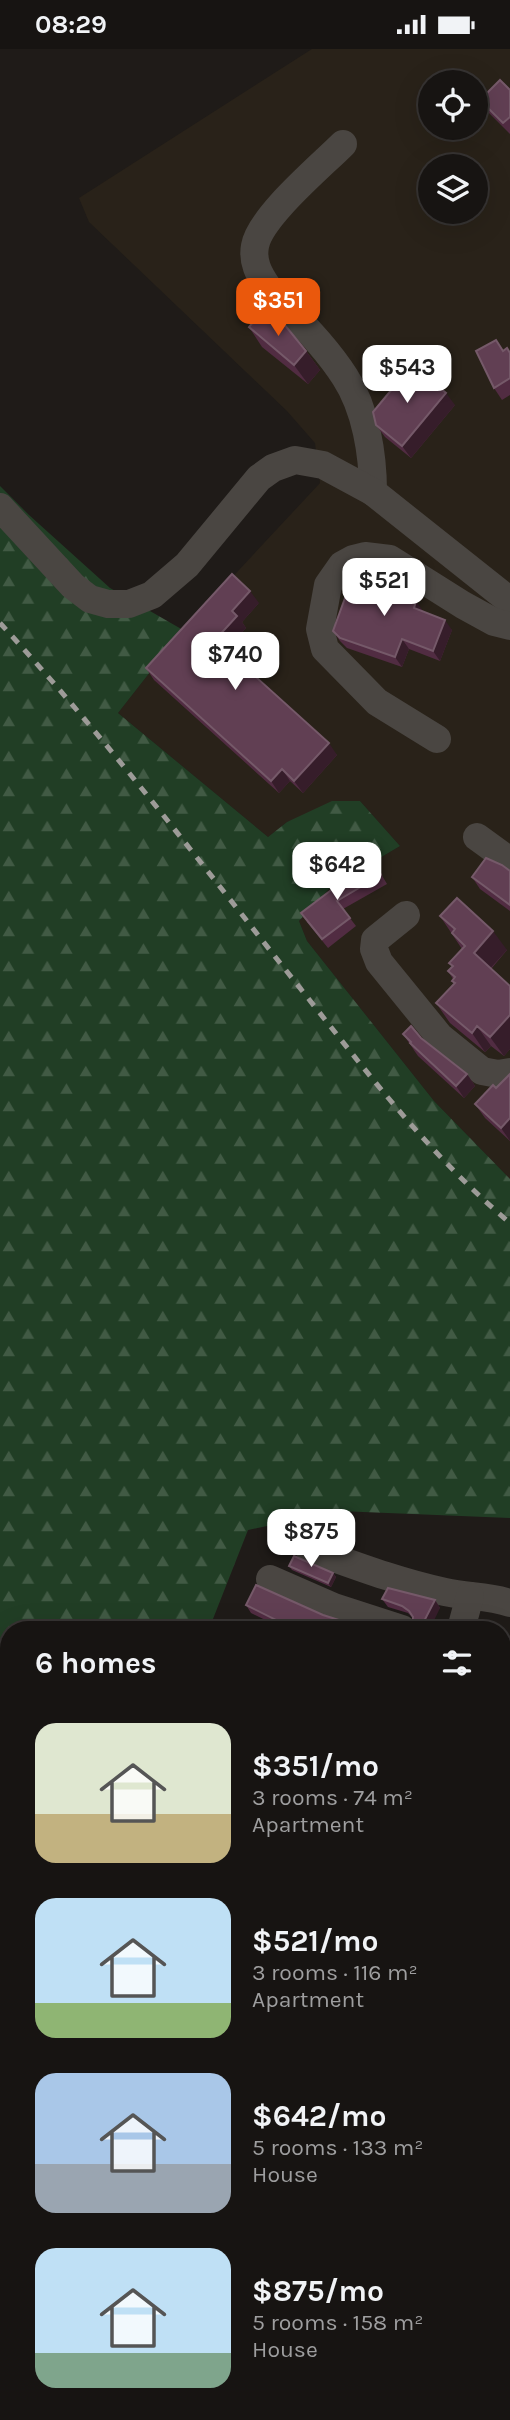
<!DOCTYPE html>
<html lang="en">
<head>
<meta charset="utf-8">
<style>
  :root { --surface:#171412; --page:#201d1b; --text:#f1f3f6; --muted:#9e9e9f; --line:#363332; --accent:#ea580c }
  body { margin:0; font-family:Karla,sans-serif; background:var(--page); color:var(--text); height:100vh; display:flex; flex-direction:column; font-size:26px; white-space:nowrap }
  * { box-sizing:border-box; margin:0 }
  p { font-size:23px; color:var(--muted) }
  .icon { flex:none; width:38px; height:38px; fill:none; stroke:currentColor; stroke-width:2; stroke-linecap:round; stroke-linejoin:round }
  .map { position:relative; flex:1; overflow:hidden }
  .sheet { position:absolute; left:0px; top:1572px; width:511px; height:800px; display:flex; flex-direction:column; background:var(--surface); border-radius:28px 28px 0 0; box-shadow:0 7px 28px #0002,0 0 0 2px var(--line) }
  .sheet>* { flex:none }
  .controls { position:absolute; left:418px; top:21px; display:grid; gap:14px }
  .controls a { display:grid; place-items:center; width:70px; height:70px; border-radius:50%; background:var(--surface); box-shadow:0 7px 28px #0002,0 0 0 2px var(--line); font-size:35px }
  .price { position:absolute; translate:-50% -60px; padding:0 16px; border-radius:14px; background:#fff; color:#222; font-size:23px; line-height:46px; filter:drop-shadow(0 2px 4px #0008) }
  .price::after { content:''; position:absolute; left:50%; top:42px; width:21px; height:16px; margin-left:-10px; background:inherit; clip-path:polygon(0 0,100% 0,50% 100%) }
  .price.selected { background:var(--accent); color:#fff }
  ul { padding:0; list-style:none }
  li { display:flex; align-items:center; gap:21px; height:175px; padding:0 35px }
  li span { display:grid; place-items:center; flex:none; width:196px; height:140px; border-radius:21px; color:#555 }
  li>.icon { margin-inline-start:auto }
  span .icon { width:84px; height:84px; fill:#fffc; stroke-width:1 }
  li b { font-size:30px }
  h2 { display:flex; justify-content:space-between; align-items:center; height:84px; padding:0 35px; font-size:30px }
  .status { display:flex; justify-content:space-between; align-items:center; height:49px; padding:0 35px; background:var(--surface); direction:ltr }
  .status svg { height:19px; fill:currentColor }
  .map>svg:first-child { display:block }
  .built { fill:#292219; fill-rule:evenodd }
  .forest { fill:url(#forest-firs) }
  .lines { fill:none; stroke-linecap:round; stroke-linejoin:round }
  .minor-tunnel { stroke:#3d3936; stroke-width:28; stroke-dasharray:28 14; stroke-linecap:butt }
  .minor { stroke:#4a4642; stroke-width:28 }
  .rail { stroke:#9d9b98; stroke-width:5; stroke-dasharray:9 9; stroke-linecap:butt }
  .wall { fill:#512c42 }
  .shaded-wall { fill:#361d2a }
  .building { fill:#613f53; stroke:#755969; stroke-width:2 }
</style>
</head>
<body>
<div class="status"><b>08:29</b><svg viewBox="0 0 49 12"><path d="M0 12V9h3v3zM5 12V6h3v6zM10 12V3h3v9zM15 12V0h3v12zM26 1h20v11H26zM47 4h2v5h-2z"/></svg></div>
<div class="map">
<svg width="510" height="2371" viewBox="0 0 510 2371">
  <defs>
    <pattern id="forest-firs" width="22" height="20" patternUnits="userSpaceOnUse" patternTransform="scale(1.75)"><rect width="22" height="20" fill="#213e25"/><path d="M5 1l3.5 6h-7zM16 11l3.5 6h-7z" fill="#415a44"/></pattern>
  </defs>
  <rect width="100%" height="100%" fill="#1f1b18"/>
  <g class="built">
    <path d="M312,0H510V1130L434,1052L307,892L299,872L331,838L400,797L360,752L287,773L268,788L118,664L183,581L320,434L315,394L287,362L89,173L79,149ZM430,33H476V79H430ZM430,117H476V163H430Z"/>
    <path d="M0,2165L9,2173V2362L113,2363L116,2371H0Z"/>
  </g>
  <g class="forest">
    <path d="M0,437L29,466L110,539L183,581L118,664L268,788L287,773L332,752H360L400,797L331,838L299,872L307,892L434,1052L510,1130V1469L339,1462L248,1481L209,1580H9V2173L0,2165Z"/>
    <path d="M474,2362L479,2371H116L113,2363Z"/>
  </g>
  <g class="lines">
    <g class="minor-tunnel">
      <path d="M0,1897L9,1894"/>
      <path d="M502,1943L510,1944"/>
    </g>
    <g class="minor">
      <path d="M343,95C320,118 260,168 255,197C252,213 259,225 267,237C293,266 324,295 345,328C366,360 373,406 373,443"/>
      <path d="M0,458L73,537L90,550L108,555H129L152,546L187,516L259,429L273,419L295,411L323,416L373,443L510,552"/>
      <path d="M437,690L377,653L325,600L320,580L328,536L342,516L353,510L365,507L390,510L463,556L494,573L510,577"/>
      <path d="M477,788L510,812"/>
      <path d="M406,866L375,891L374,900L379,913L440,988L482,1022L498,1025L510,1023"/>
      <path d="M309,1500C354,1516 398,1533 445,1543C467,1548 489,1547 510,1554"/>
      <path d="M270,1530L334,1558L402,1580"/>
      <path d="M461,1580L470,1547"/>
      <path d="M502,1610L510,1614"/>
      <path d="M502,1747L510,1742"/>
      <path d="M502,2153L510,2159"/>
      <path d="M502,2181L510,2183"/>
      <path d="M0,2243L9,2251"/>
      <path d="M38,2362L40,2371"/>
    </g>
    <path class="rail" d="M0,574C105,688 199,812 296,934C363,1018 427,1104 510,1174"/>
  </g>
  <g class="wall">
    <path d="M510,41V85L488,63L480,51Z"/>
    <path d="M249,278L306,302L320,321L308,335L262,298Z"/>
    <path d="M504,301L510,303V346L502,351L494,339Z"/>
    <path d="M455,356L411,409L385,388L376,376Z"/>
    <path d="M382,536L381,539L423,562L452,581L440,612L409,600L402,618L347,599L340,592L333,582Z"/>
    <path d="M259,554L242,573L246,579L226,601L337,706L303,744L290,732L279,744L154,631L146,619Z"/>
    <path d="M374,813L387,835L343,860L356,877L328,899L307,873Z"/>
    <path d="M510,822V862L480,840L472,828Z"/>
    <path d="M440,867L507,901L491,920L510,937V1000L504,1007L491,997L485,1003L450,974L436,954L454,935L452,932L453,930L448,922L452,918L449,914L462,900Z"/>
    <path d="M403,985L421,989L467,1025L475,1037L464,1049L418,1007Z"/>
    <path d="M510,1025V1092L485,1069L475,1055L496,1039Z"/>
    <path d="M289,1517L333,1524L336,1528L331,1538L292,1521Z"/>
    <path d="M382,1550L435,1551L440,1559L412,1578V1568L408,1564L388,1558Z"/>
    <path d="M246,1556L323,1566L367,1580H284L251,1564Z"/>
    <path d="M510,1619V1654L502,1650V1621L504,1622Z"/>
    <path d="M502,2003L510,2013V2042L503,2047L502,2046Z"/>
    <path d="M510,2194V2233L502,2238V2199Z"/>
    <path d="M64,2362H105L92,2371H69Z"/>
  </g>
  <g class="shaded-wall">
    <path d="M306,302L320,321L308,335L294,316Z"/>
    <path d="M446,344L455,356L411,409L402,397Z"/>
    <path d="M375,526L382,536L379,545L372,535Z"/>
    <path d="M250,542L259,554L242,573L246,579L223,604L215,591L232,562Z"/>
    <path d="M416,552L423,562L414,559Z"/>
    <path d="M445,571L452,581L440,612L433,602Z"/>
    <path d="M402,590L409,600L402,618L395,608Z"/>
    <path d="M329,694L337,706L303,744L294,732Z"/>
    <path d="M282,720L290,732L279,744L271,732Z"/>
    <path d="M493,882L507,901L487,923L474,904Z"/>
    <path d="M510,966V1000L504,1007L490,988Z"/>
    <path d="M477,977L491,997L485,1003L472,984Z"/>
    <path d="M467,1025L475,1037L464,1049L456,1037Z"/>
    <path d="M510,1069V1092L501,1079Z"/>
    <path d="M333,1524L336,1528L331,1538L328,1534Z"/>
    <path d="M435,1551L440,1559L430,1580H420Z"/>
  </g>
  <g class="building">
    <path d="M500,31L510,41V68L503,74L480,51Z"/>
    <path d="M262,262L278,276L281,273L284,275L306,302L294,316L249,278Z"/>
    <path d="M496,291L503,302L507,299L510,304V329L494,339L476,302Z"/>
    <path d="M412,316L446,344L402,397L376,376L373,363Z"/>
    <path d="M356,519L375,526L372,535L416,552L414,559L445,571L433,602L402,590L395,608L340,589L333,582Z"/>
    <path d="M232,525L250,542L232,562L237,567L215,591L329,694L294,732L282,720L271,732L146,619Z"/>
    <path d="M486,809L502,816L510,822V856L472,828Z"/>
    <path d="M374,813L381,826L337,852L350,869L322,890L301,864L347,829Z"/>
    <path d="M457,849L493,882L474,904L510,937V966L490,988L477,977L472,984L436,954L455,934L452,932L455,928L448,922L453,917L449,914L465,897L452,884L455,880L440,867Z"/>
    <path d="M411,977L421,989L467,1025L456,1037L410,994L411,993L403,985Z"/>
    <path d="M510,1025V1069L501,1079L475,1055L493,1036L496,1039Z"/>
    <path d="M294,1507L333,1524L328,1534L289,1517Z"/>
    <path d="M256,1536L323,1566L367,1580H294L246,1556Z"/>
    <path d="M388,1539L435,1551L420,1580H410L412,1578L413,1568L409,1562L402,1557L382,1550Z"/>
    <path d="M510,1619V1649L502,1645V1621L504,1622Z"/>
    <path d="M510,1769V1796L506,1799L502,1793V1775Z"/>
    <path d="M502,1795L510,1806L509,1847L502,1837Z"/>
    <path d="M502,2003L510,2013V2029L502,2035Z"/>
    <path d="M510,2085V2097L504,2089Z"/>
    <path d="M510,2194V2221L502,2227V2199Z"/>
    <path d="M64,2362H77L68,2369Z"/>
    <path d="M118,2369V2371H96Z"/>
  </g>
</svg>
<div class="controls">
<a><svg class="icon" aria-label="locate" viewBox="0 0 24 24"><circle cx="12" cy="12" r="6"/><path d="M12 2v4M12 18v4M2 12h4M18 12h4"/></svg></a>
<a><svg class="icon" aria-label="layers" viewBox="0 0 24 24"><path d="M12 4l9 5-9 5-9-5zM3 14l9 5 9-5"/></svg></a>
</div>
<b class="price selected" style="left:278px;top:289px">$351</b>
<b class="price" style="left:407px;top:356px">$543</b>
<b class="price" style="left:384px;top:569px">$521</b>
<b class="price" style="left:235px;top:643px">$740</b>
<b class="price" style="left:337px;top:853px">$642</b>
<b class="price" style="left:311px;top:1520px">$875</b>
<section class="sheet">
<h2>6 homes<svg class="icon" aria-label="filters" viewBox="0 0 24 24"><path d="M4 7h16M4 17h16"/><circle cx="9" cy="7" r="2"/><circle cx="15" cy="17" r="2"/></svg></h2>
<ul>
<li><span style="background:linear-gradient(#dfe7d0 65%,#c2b280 0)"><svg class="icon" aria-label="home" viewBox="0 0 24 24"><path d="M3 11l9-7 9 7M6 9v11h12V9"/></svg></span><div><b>$351/mo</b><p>3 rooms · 74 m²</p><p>Apartment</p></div></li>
<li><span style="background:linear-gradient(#bfe0f5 75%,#8fb573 0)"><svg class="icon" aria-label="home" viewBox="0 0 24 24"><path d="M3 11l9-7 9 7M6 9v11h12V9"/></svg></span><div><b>$521/mo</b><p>3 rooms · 116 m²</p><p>Apartment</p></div></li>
<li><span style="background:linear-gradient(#a9c7e8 65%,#9aa5b1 0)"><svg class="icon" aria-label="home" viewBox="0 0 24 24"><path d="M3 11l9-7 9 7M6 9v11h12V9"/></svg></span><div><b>$642/mo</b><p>5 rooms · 133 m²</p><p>House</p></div></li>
<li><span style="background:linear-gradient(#bfe0f5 75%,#7fa58c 0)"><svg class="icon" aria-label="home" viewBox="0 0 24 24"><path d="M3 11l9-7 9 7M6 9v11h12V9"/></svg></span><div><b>$875/mo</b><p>5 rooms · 158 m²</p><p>House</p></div></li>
</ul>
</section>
</div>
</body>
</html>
